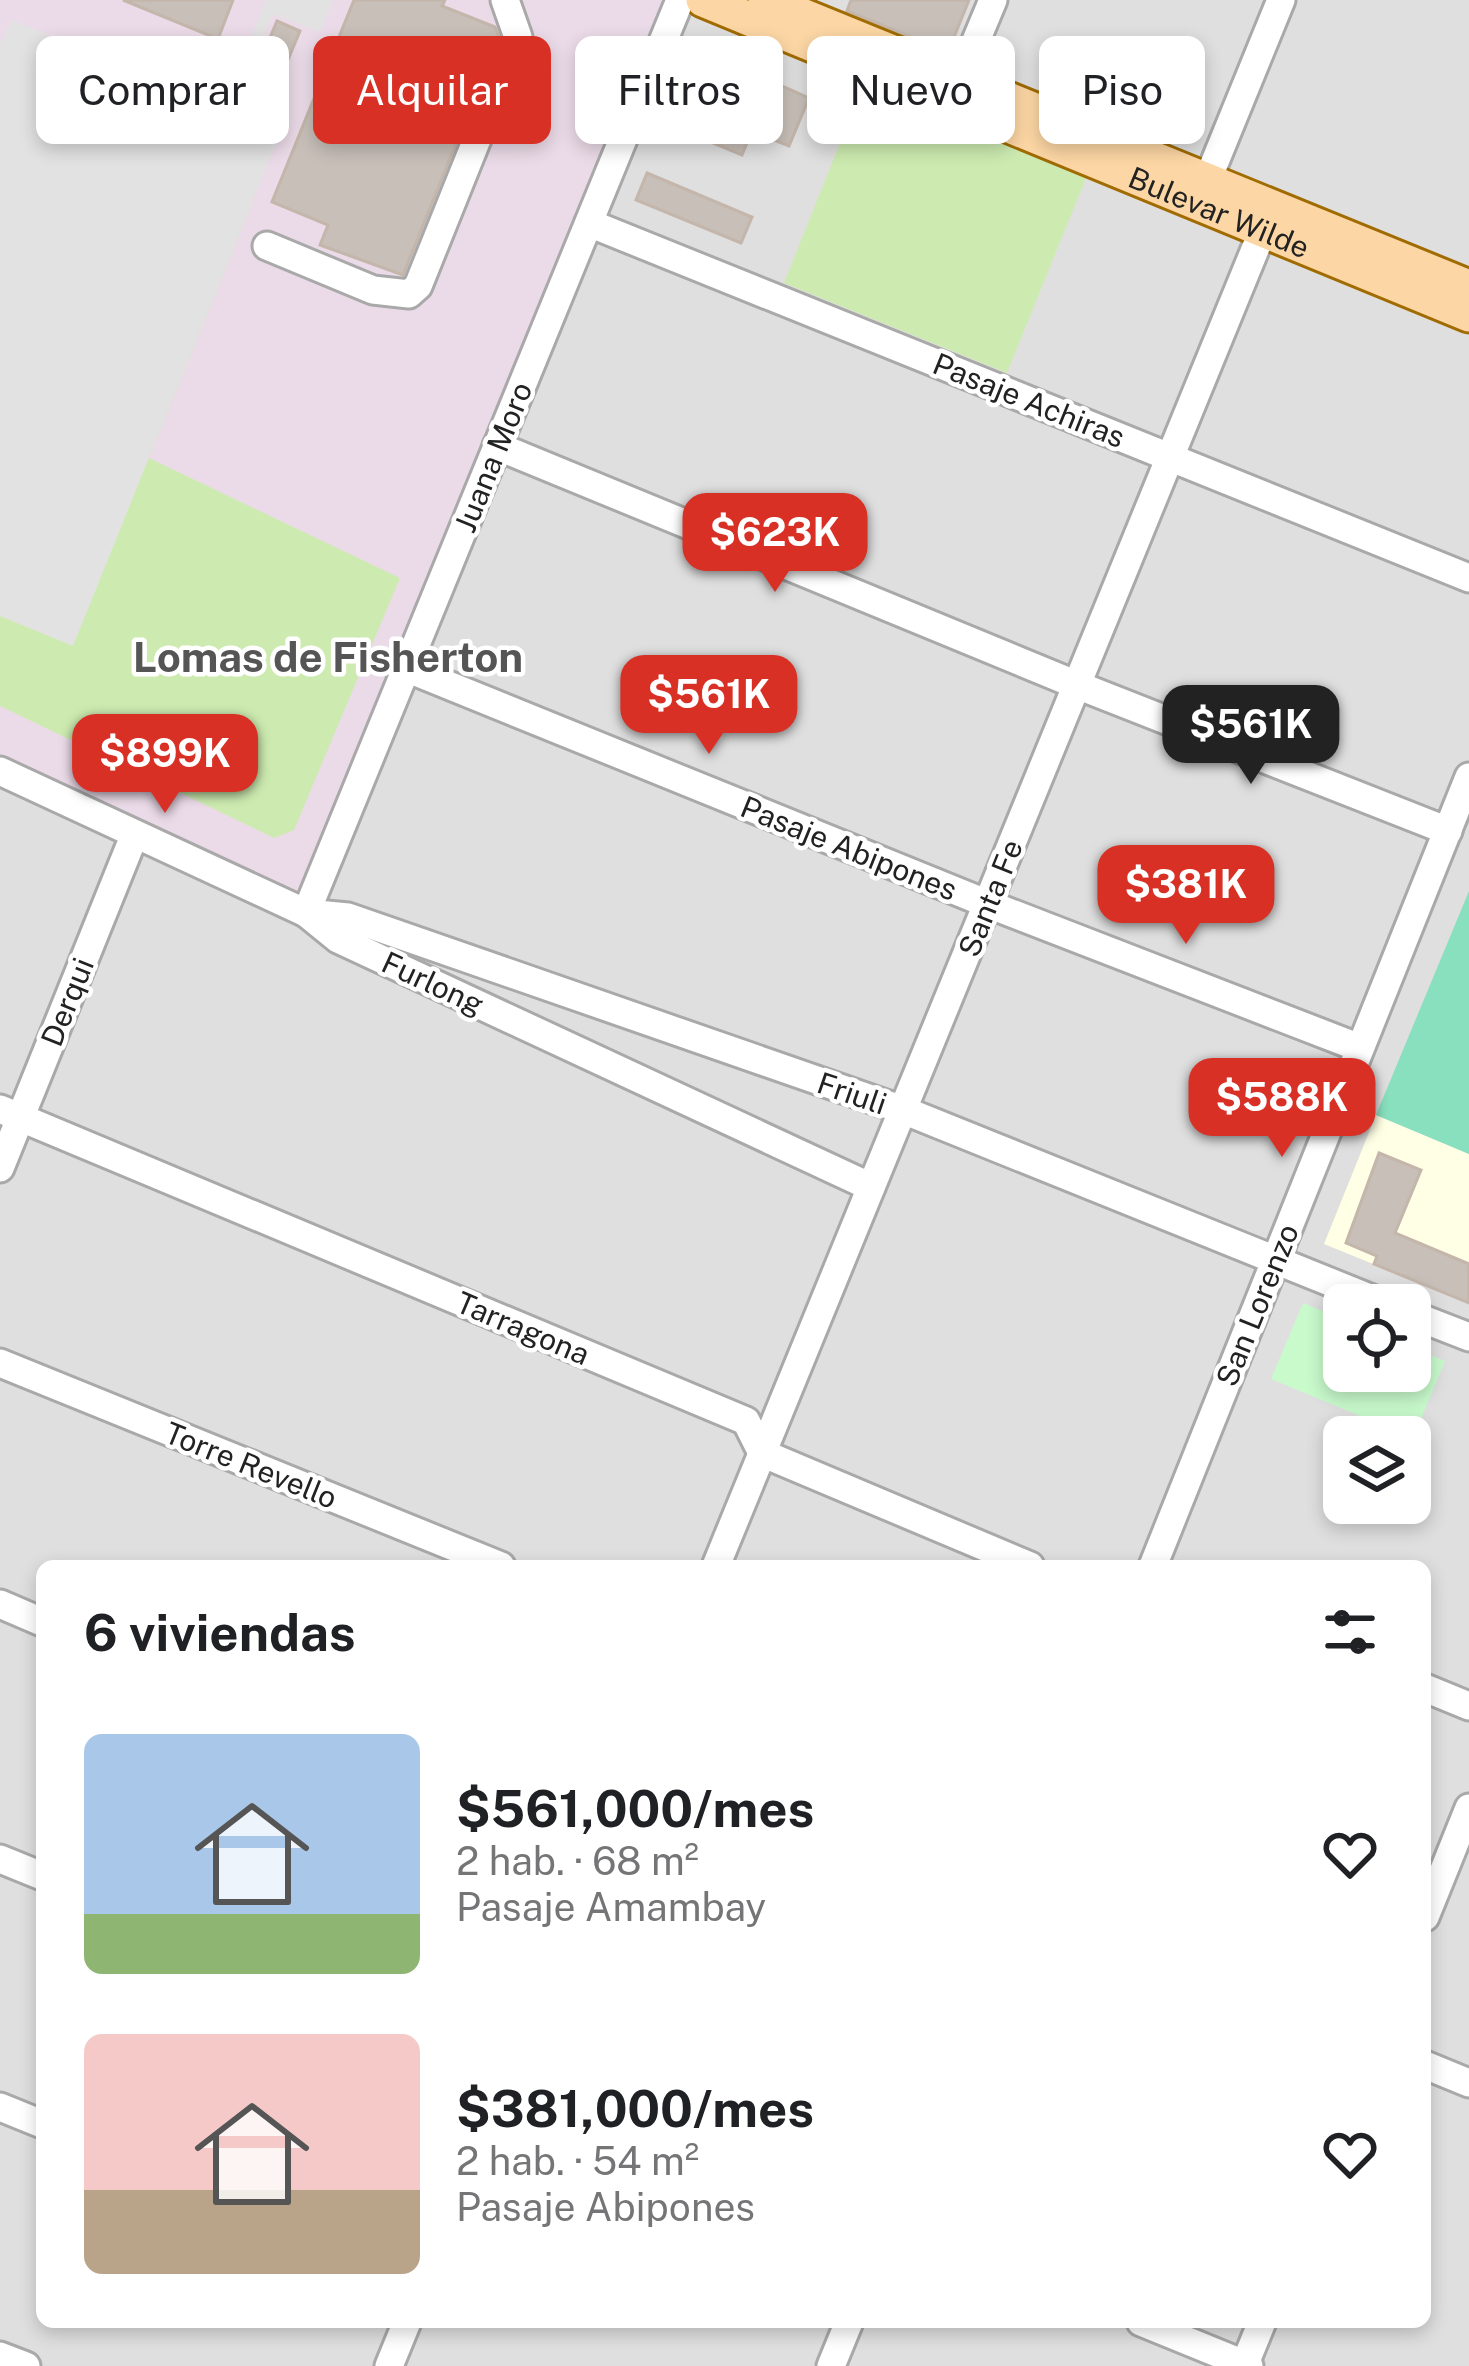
<!DOCTYPE html>
<html lang="es">
<head>
<meta charset="utf-8">
<style>
  :root { --surface:#fff; --page:#f2f2f2; --text:#202124; --muted:#757577; --accent:#d93025 }
  body { margin:0; font-family:"Public Sans",sans-serif; background:var(--page); color:var(--text); height:100vh; display:flex; flex-direction:column; font-size:45px; white-space:nowrap }
  * { box-sizing:border-box; margin:0 }
  p { font-size:39px; color:var(--muted) }
  .icon { flex:none; width:66px; height:66px; fill:none; stroke:currentColor; stroke-width:2; stroke-linecap:round; stroke-linejoin:round }
  .map { position:relative; flex:1; overflow:hidden }
  .drawer { position:absolute; left:36px; top:1560px; width:1395px; height:768px; display:flex; flex-direction:column; background:var(--surface); border-radius:18px; box-shadow:0 6px 18px #0003 }
  .drawer>* { flex:none }
  .hud { position:absolute; left:36px; top:36px; width:1398px; height:108px; display:flex; gap:24px }
  .controls { position:absolute; left:1323px; top:1284px; display:grid; gap:24px }
  .controls a { display:grid; place-items:center; width:108px; height:108px; border-radius:18px; background:var(--surface); box-shadow:0 6px 18px #0003; font-size:60px }
  .price { position:absolute; translate:-50% -102px; padding:0 27px; border-radius:24px; background:var(--accent); color:#fff; font-size:39px; line-height:78px; filter:drop-shadow(0 3px 6px #0008) }
  .price::after { content:''; position:absolute; left:50%; top:72px; width:36px; height:27px; margin-left:-18px; background:inherit; clip-path:polygon(0 0,100% 0,50% 100%) }
  .price.on { background:#222; color:#fff }
  ul { padding:0; list-style:none }
  li { display:flex; align-items:center; gap:36px; height:300px; padding:0 48px }
  li span { display:grid; place-items:center; flex:none; width:336px; height:240px; border-radius:18px; color:#555 }
  li>.icon { margin-inline-start:auto }
  span .icon { width:144px; height:144px; fill:#fffc; stroke-width:1 }
  li b { font-size:51px }
  h2 { display:flex; justify-content:space-between; align-items:center; height:144px; padding:0 48px; font-size:51px }
  .tag { padding:0 42px; border-radius:18px; background:var(--surface); box-shadow:0 6px 18px #0003; font-size:42px; line-height:108px }
  .tag.on { background:var(--accent); color:#fff }
  .map>svg:first-child { display:block }
  .residential { fill:#e0dfdf; fill-rule:evenodd }
  .industrial { fill:#ebdbe8 }
  .education { fill:#ffffe5 }
  .grass { fill:#cdebb0 }
  .park { fill:#c8facc }
  .pitch { fill:#88e0be }
  .parking { fill:#e2e2e2 }
  .building { fill:#c7bfb8; stroke:#c4b6ab; stroke-width:3 }
  .lines { fill:none; stroke-linecap:round; stroke-linejoin:round }
  .minor-casing { stroke:#a9a9a9; stroke-width:33 }
  .major-casing { stroke:#a06b00; stroke-width:39 }
  .minor { stroke:#fff; stroke-width:27 }
  .major { stroke:#fcd6a4; stroke-width:33 }
  .labels { text-anchor:middle; dominant-baseline:central; stroke-width:9; stroke-linejoin:round; paint-order:stroke }
  .street-label { font-size:30px; fill:#222; stroke:#fff }
  .district-label { font-size:42px; font-weight:bold; fill:#555; stroke:#fff }
</style>
</head>
<body>
<div class="map">
<svg width="1469" height="2366" viewBox="0 0 1469 2366">
  <rect width="100%" height="100%" fill="#f2efe9"/>
  <path class="residential" d="M0,0H1469V2366H0ZM1344,1305H1410V1371H1344ZM1344,1437H1410V1503H1344ZM42,1566H1425V2322H42Z"/>
  <path class="industrial" d="M0,0H680L306,913L0,771Z"/>
  <path class="education" d="M1376,1115L1469,1154V1303L1324,1244Z"/>
  <g class="grass">
    <path d="M864,83L1088,173L1007,373L784,283Z"/>
    <path d="M0,102L251,205L149,458L400,578L294,830L274,838L0,706Z"/>
  </g>
  <path class="park" d="M1303,1303L1344,1320V1371H1410V1347L1445,1361L1413,1438L1271,1379Z"/>
  <path class="pitch" d="M1469,891V1154L1376,1115Z"/>
  <path class="parking" d="M266,0H333L320,32L273,14L252,65L270,73L257,106L286,118L73,646L0,616V44L12,20L112,61L103,85L213,130Z"/>
  <g class="building">
    <path d="M123,0H233L218,39Z"/>
    <path d="M354,0H445L442,6L495,27L499,37L403,275L320,245L328,225L272,202Z"/>
    <path d="M851,0H969L948,52L847,11Z"/>
    <path d="M277,21L300,31L284,69L261,59Z"/>
    <path d="M683,53L770,90L773,82L809,98L789,146L752,131L742,155L679,129L691,101L667,91Z"/>
    <path d="M647,173L752,217L741,243L636,200Z"/>
    <path d="M1379,1153L1421,1170L1395,1233L1469,1264V1303L1374,1264L1377,1256L1346,1243Z"/>
  </g>
  <g class="lines">
    <defs>
      <g id="minor">
        <path d="M953,96L993,0"/>
        <path d="M1201,196L1281,0"/>
        <path d="M589,223L1469,578"/>
        <path d="M267,246L373,290L409,294L418,286L518,37L505,0"/>
        <path d="M497,446L1077,685L1448,831"/>
        <path d="M406,668L988,904L1360,1048"/>
        <path d="M0,771L306,913L338,939L871,1187"/>
        <path d="M306,913L348,917L903,1110L1387,1305"/>
        <path d="M306,913L680,0"/>
        <path d="M0,1109L746,1421L762,1453L1030,1566"/>
        <path d="M0,1168L134,836"/>
        <path d="M1410,1314L1469,1337"/>
        <path d="M0,1363L501,1566"/>
        <path d="M716,1566L1263,230"/>
        <path d="M1153,1566L1469,777"/>
        <path d="M0,1604L42,1622"/>
        <path d="M1425,1688L1469,1706"/>
        <path d="M0,1859L42,1876"/>
        <path d="M1425,1917L1469,1808"/>
        <path d="M1425,2065L1469,2083"/>
        <path d="M0,2107L42,2124"/>
        <path d="M1141,2322L1249,2366"/>
        <path d="M0,2356L26,2366"/>
        <path d="M389,2366L407,2322"/>
        <path d="M831,2366L849,2322"/>
        <path d="M1244,2366L1262,2322"/>
      </g>
      <g id="major">
        <path id="s1" d="M703,0L1469,315"/>
        <path d="M765,0L1469,287"/>
      </g>
    </defs>
    <use href="#minor" class="minor-casing"/>
    <use href="#major" class="major-casing"/>
    <use href="#minor" class="minor"/>
    <use href="#major" class="major"/>
  </g>
  <g class="labels">
    <g class="street-label">
      <text stroke="none"><textPath href="#s1" startOffset="558">Bulevar Wilde</textPath></text>
      <text transform="translate(1029 400) rotate(22)">Pasaje Achiras</text>
      <text transform="translate(493 457) rotate(-68)">Juana Moro</text>
      <text transform="translate(849 848) rotate(22)">Pasaje Abipones</text>
      <text transform="translate(990 898) rotate(-68)">Santa Fe</text>
      <text transform="translate(433 983) rotate(25)">Furlong</text>
      <text transform="translate(67 1002) rotate(-68)">Derqui</text>
      <text transform="translate(852 1093) rotate(19)">Friuli</text>
      <text transform="translate(1257 1305) rotate(-68)">San Lorenzo</text>
      <text transform="translate(523 1328) rotate(23)">Tarragona</text>
      <text transform="translate(251 1465) rotate(22)">Torre Revello</text>
    </g>
    <g class="district-label">
      <text x="328" y="656">Lomas de Fisherton</text>
    </g>
  </g>
</svg>
<div class="controls">
<a><svg class="icon" aria-label="locate" viewBox="0 0 24 24"><circle cx="12" cy="12" r="6"/><path d="M12 2v4M12 18v4M2 12h4M18 12h4"/></svg></a>
<a><svg class="icon" aria-label="layers" viewBox="0 0 24 24"><path d="M12 4l9 5-9 5-9-5zM3 14l9 5 9-5"/></svg></a>
</div>
<b class="price" style="left:775px;top:595px">$623K</b>
<b class="price" style="left:709px;top:757px">$561K</b>
<b class="price on" style="left:1251px;top:787px">$561K</b>
<b class="price" style="left:165px;top:816px">$899K</b>
<b class="price" style="left:1186px;top:947px">$381K</b>
<b class="price" style="left:1282px;top:1160px">$588K</b>
<div class="hud">
<a class="tag">Comprar</a>
<a class="tag on">Alquilar</a>
<a class="tag">Filtros</a>
<a class="tag">Nuevo</a>
<a class="tag">Piso</a>
</div>
<section class="drawer">
<h2>6 viviendas<svg class="icon" aria-label="filters" viewBox="0 0 24 24"><path d="M4 7h16M4 17h16"/><circle cx="9" cy="7" r="2"/><circle cx="15" cy="17" r="2"/></svg></h2>
<ul>
<li><span style="background:linear-gradient(#a9c7e8 75%,#8fb573 0)"><svg class="icon" aria-label="home" viewBox="0 0 24 24"><path d="M3 11l9-7 9 7M6 9v11h12V9"/></svg></span><div><b>$561,000/mes</b><p>2 hab. · 68 m²</p><p>Pasaje Amambay</p></div><svg class="icon" aria-label="heart" viewBox="0 0 24 24"><path d="M12 20l-8-8c-3-5 5-10 8-4 3-6 11-1 8 4z"/></svg></li>
<li><span style="background:linear-gradient(#f6c9c9 65%,#b9a48a 0)"><svg class="icon" aria-label="home" viewBox="0 0 24 24"><path d="M3 11l9-7 9 7M6 9v11h12V9"/></svg></span><div><b>$381,000/mes</b><p>2 hab. · 54 m²</p><p>Pasaje Abipones</p></div><svg class="icon" aria-label="heart" viewBox="0 0 24 24"><path d="M12 20l-8-8c-3-5 5-10 8-4 3-6 11-1 8 4z"/></svg></li>
</ul>
</section>
</div>
</body>
</html>
